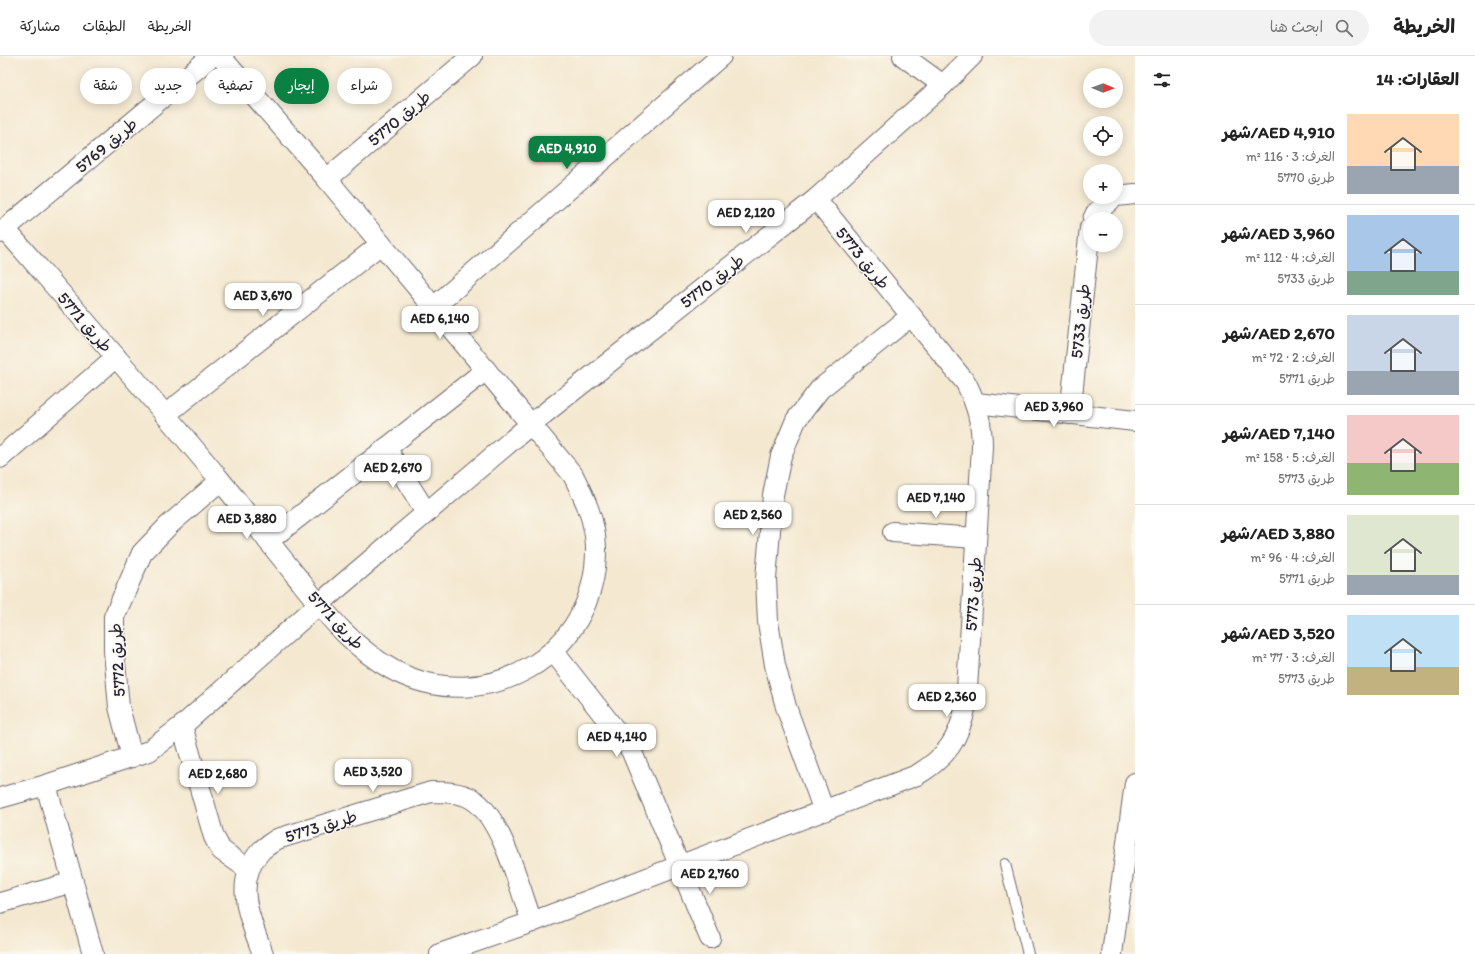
<!DOCTYPE html>
<html lang="ar">
<head>
<meta charset="utf-8">
<style>
  :root { --surface:#fff; --page:#f2f2f2; --text:#222; --muted:#767676; --line:#e0e0e0; --accent:#0b8043 }
  body { margin:0; font-family:Itim,"Playpen Sans Arabic",sans-serif; background:var(--page); color:var(--text); direction:rtl; height:100vh; display:flex; flex-direction:column; font-size:15px; white-space:nowrap }
  * { box-sizing:border-box; margin:0 }
  p { font-size:13px; color:var(--muted) }
  .icon { flex:none; width:22px; height:22px; fill:none; stroke:currentColor; stroke-width:2; stroke-linecap:round; stroke-linejoin:round }
  .map { position:relative; flex:1; overflow:hidden; direction:ltr }
  .side { display:flex; flex-direction:column; background:var(--surface); width:340px }
  .side>* { flex:none }
  .guide { position:absolute; left:12px; top:12px; width:380px; height:36px; direction:rtl; display:flex; gap:8px }
  .needle { width:26px; rotate:91deg }
  .controls { position:absolute; left:1083px; top:12px; display:grid; gap:8px }
  .controls a { display:grid; place-items:center; width:40px; height:40px; border-radius:50%; background:var(--surface); box-shadow:0 2px 10px #0003; font-size:20px }
  .price { position:absolute; translate:-50% -34px; padding:0 9px; border-radius:8px; background:#fff; color:#222; font-size:13px; line-height:26px; filter:drop-shadow(0 1px 2px #0008) }
  .price::after { content:''; position:absolute; left:50%; top:24px; width:12px; height:9px; margin-left:-6px; background:inherit; clip-path:polygon(0 0,100% 0,50% 100%) }
  .price.current { background:var(--accent); color:#fff }
  ul { padding:0; list-style:none }
  li { display:flex; align-items:center; gap:12px; height:100px; padding:0 16px }
  li+li { border-top:1px solid var(--line) }
  li span { display:grid; place-items:center; flex:none; width:112px; height:80px; border-radius:0px; color:#555 }
  li>.icon { margin-inline-start:auto }
  span .icon { width:48px; height:48px; fill:#fffc; stroke-width:1 }
  li b { font-size:17px }
  h2 { display:flex; justify-content:space-between; align-items:center; height:48px; padding:0 16px; font-size:17px }
  .tag { padding:0 14px; border-radius:18px; background:var(--surface); box-shadow:0 2px 10px #0003; font-size:14px; line-height:36px }
  .tag.current { background:var(--accent); color:#fff }
  header { display:flex; align-items:center; gap:24px; box-sizing:border-box; height:56px; padding:0 20px; background:var(--surface); border-bottom:1px solid var(--line) }
  header strong { font-size:19px }
  nav { display:flex; gap:22px; margin-inline-start:auto; font-size:14px }
  .search { width:280px; height:36px; background:var(--page); display:flex; align-items:center; gap:10px; box-sizing:border-box; padding:0 14px; border-radius:22px; color:var(--muted); font-size:15px }
  main { display:flex; flex:1; min-height:0 }
  .map>svg:first-child { display:block }
  .lines { fill:none; stroke-linecap:round; stroke-linejoin:round }
  .service-casing { stroke:#6c676f; stroke-width:12 }
  .minor-casing { stroke:#6c676f; stroke-width:22 }
  .service { stroke:#fff; stroke-width:10 }
  .minor { stroke:#fff; stroke-width:20 }
  .labels { text-anchor:middle; dominant-baseline:central; stroke-width:3; stroke-linejoin:round; paint-order:stroke }
  .street-label { font-size:17px; fill:#22223b; stroke:#fbf7ec }
</style>
</head>
<body>
<header>
<strong>الخريطة</strong>
<div class="search"><svg class="icon" aria-label="search" viewBox="0 0 24 24"><circle cx="10" cy="10" r="6"/><path d="M15 15l6 6"/></svg>ابحث هنا</div>
<nav><a>الخريطة</a><a>الطبقات</a><a>مشاركة</a></nav>
</header>
<main>
<section class="side">
<h2>العقارات: 14<svg class="icon" aria-label="filters" viewBox="0 0 24 24"><path d="M4 7h16M4 17h16"/><circle cx="9" cy="7" r="2"/><circle cx="15" cy="17" r="2"/></svg></h2>
<ul>
<li><span style="background:linear-gradient(#ffd9b3 65%,#9aa5b1 0)"><svg class="icon" aria-label="home" viewBox="0 0 24 24"><path d="M3 11l9-7 9 7M6 9v11h12V9"/></svg></span><div><b>AED 4,910/شهر</b><p>الغرف: 3 · 116 m²</p><p>طريق 5770</p></div></li>
<li><span style="background:linear-gradient(#a9c7e8 70%,#7fa58c 0)"><svg class="icon" aria-label="home" viewBox="0 0 24 24"><path d="M3 11l9-7 9 7M6 9v11h12V9"/></svg></span><div><b>AED 3,960/شهر</b><p>الغرف: 4 · 112 m²</p><p>طريق 5733</p></div></li>
<li><span style="background:linear-gradient(#c9d6e8 70%,#9aa5b1 0)"><svg class="icon" aria-label="home" viewBox="0 0 24 24"><path d="M3 11l9-7 9 7M6 9v11h12V9"/></svg></span><div><b>AED 2,670/شهر</b><p>الغرف: 2 · 72 m²</p><p>طريق 5771</p></div></li>
<li><span style="background:linear-gradient(#f6c9c9 60%,#8fb573 0)"><svg class="icon" aria-label="home" viewBox="0 0 24 24"><path d="M3 11l9-7 9 7M6 9v11h12V9"/></svg></span><div><b>AED 7,140/شهر</b><p>الغرف: 5 · 158 m²</p><p>طريق 5773</p></div></li>
<li><span style="background:linear-gradient(#dfe7d0 75%,#9aa5b1 0)"><svg class="icon" aria-label="home" viewBox="0 0 24 24"><path d="M3 11l9-7 9 7M6 9v11h12V9"/></svg></span><div><b>AED 3,880/شهر</b><p>الغرف: 4 · 96 m²</p><p>طريق 5771</p></div></li>
<li><span style="background:linear-gradient(#bfe0f5 65%,#c2b280 0)"><svg class="icon" aria-label="home" viewBox="0 0 24 24"><path d="M3 11l9-7 9 7M6 9v11h12V9"/></svg></span><div><b>AED 3,520/شهر</b><p>الغرف: 3 · 77 m²</p><p>طريق 5773</p></div></li>
</ul>
</section>
<div class="map">
<svg width="1135" height="898" viewBox="0 0 1135 898">
  <rect width="100%" height="100%" fill="#fbf7ec"/>
  <filter id="ink" filterUnits="userSpaceOnUse"><feTurbulence type="fractalNoise" baseFrequency=".025" numOctaves="2"/><feDisplacementMap in="SourceGraphic" scale="8" xChannelSelector="R" yChannelSelector="G"/><feConvolveMatrix kernelMatrix="1 2 1 2 8 2 1 2 1" color-interpolation-filters="sRGB"/></filter>
  <filter id="wash" filterUnits="userSpaceOnUse"><feTurbulence type="fractalNoise" baseFrequency=".012" numOctaves="4" result="noise"/><feDisplacementMap in="SourceGraphic" scale="16" xChannelSelector="R" yChannelSelector="G"/><feGaussianBlur stdDeviation="0.9" result="paint"/><feColorMatrix in="noise" values="0 0 0 0 0 0 0 0 0 0 0 0 0 0 0 0 0 1.4 0 .05"/><feComposite in="paint" operator="in"/></filter>
  <g filter="url(#wash)">
    <rect width="100%" height="100%" fill="#f4e8d0"/>
  </g>
  <g filter="url(#ink)">
    <g class="lines">
      <defs>
        <path id="service" d="M1005,808L1028,898"/>
        <g id="minor">
          <path d="M903,0L943,29"/>
          <path d="M327,123L472,0"/>
          <path d="M1116,140L1135,138"/>
          <path d="M1093,163L1096,157L1114,141"/>
          <path d="M5,173C77,256 150,339 220,424C246,456 271,489 297,521C325,556 352,592 393,614C486,663 598,599 596,491C595,464 585,443 573,419L327,123L220,0"/>
          <path d="M0,177L212,0"/>
          <path d="M434,251L721,0"/>
          <path d="M976,347L1135,365"/>
          <path d="M1070,358L1090,172"/>
          <path d="M165,359L381,188"/>
          <path d="M386,392L426,456"/>
          <path d="M0,402L116,301"/>
          <path d="M893,476L976,482"/>
          <path d="M268,485L486,314"/>
          <path d="M553,595L631,694L710,882"/>
          <path d="M182,670L214,781L221,794L248,813"/>
          <path d="M132,701L119,651L114,595V561L142,497L169,469L220,425"/>
          <path d="M46,729L93,898"/>
          <path d="M0,742L46,729L149,695L182,670L319,548L531,368L816,143L943,29L972,0"/>
          <path d="M824,755L786,651L775,609L768,566L766,523L773,439L781,400L796,364L820,333L911,260"/>
          <path d="M0,847L73,826"/>
          <path d="M263,898C251,865 232,827 260,796C264,791 272,787 277,783L431,736C445,736 460,736 472,743C502,761 520,834 532,866"/>
          <path d="M440,898L532,866L917,719C947,701 959,683 966,649L982,391C982,367 977,349 966,327L816,143"/>
          <path d="M1112,898L1135,727"/>
        </g>
      </defs>
      <use href="#service" class="service-casing"/>
      <use href="#minor" class="minor-casing"/>
      <use href="#service" class="service"/>
      <use href="#minor" class="minor"/>
    </g>
  </g>
  <g class="labels">
    <g class="street-label">
      <text transform="translate(399 62) rotate(-40)">طريق 5770</text>
      <text transform="translate(106 89) rotate(-40)">طريق 5769</text>
      <text transform="translate(863 202) rotate(51)">طريق 5773</text>
      <text transform="translate(712 225) rotate(-38)">طريق 5770</text>
      <text transform="translate(1080 265) rotate(-84)">طريق 5733</text>
      <text transform="translate(85 266) rotate(49)">طريق 5771</text>
      <text transform="translate(973 538) rotate(-86)">طريق 5773</text>
      <text transform="translate(336 564) rotate(47)">طريق 5771</text>
      <text transform="translate(117 604) rotate(-93)">طريق 5772</text>
      <text transform="translate(321 770) rotate(-17)">طريق 5773</text>
    </g>
  </g>
</svg>
<div class="controls">
<a><svg class="needle" viewBox="-14 -14 28 28"><path d="M0-13l5 13h-10z" fill="#e53935"/><path d="M0 13l5-13h-10z" fill="#767676"/></svg></a>
<a><svg class="icon" aria-label="locate" viewBox="0 0 24 24"><circle cx="12" cy="12" r="6"/><path d="M12 2v4M12 18v4M2 12h4M18 12h4"/></svg></a>
<a>+</a>
<a>−</a>
</div>
<b class="price current" style="left:567px;top:114px">AED 4,910</b>
<b class="price" style="left:746px;top:178px">AED 2,120</b>
<b class="price" style="left:263px;top:261px">AED 3,670</b>
<b class="price" style="left:440px;top:284px">AED 6,140</b>
<b class="price" style="left:1054px;top:372px">AED 3,960</b>
<b class="price" style="left:393px;top:433px">AED 2,670</b>
<b class="price" style="left:936px;top:463px">AED 7,140</b>
<b class="price" style="left:753px;top:480px">AED 2,560</b>
<b class="price" style="left:247px;top:484px">AED 3,880</b>
<b class="price" style="left:947px;top:662px">AED 2,360</b>
<b class="price" style="left:617px;top:702px">AED 4,140</b>
<b class="price" style="left:373px;top:737px">AED 3,520</b>
<b class="price" style="left:218px;top:739px">AED 2,680</b>
<b class="price" style="left:710px;top:839px">AED 2,760</b>
<div class="guide">
<a class="tag">شراء</a>
<a class="tag current">إيجار</a>
<a class="tag">تصفية</a>
<a class="tag">جديد</a>
<a class="tag">شقة</a>
</div>
</div>
</main>
</body>
</html>
